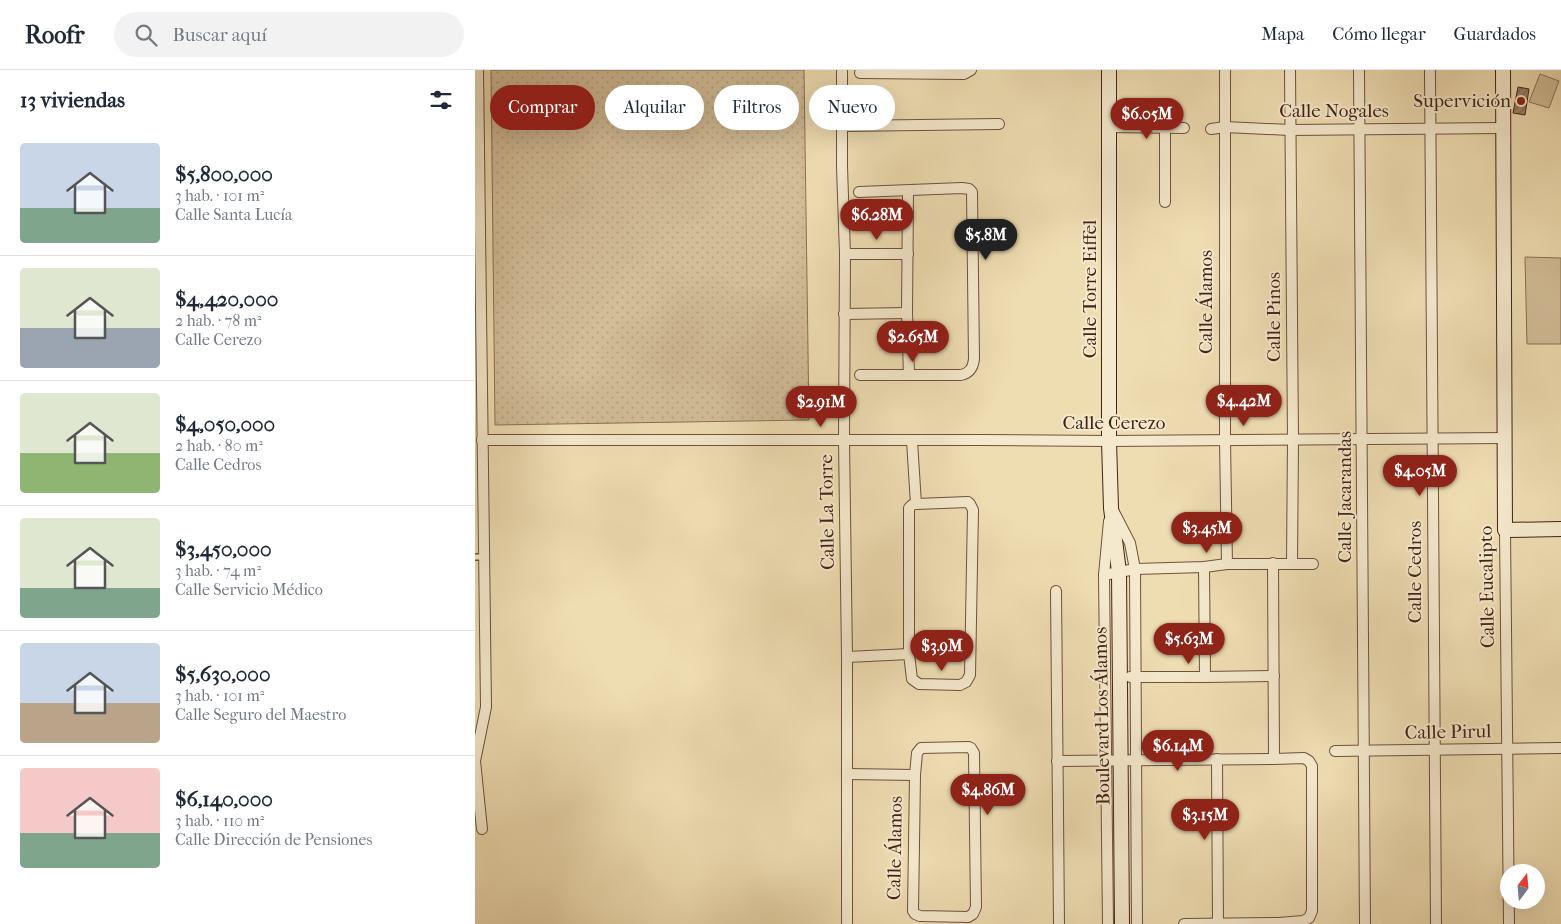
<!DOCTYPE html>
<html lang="es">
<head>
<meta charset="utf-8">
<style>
  :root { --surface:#fff; --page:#f2f2f3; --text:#1f2937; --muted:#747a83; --line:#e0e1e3; --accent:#8f2418 }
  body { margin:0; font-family:"IM FELL French Canon",serif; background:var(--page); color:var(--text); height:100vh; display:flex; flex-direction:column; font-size:19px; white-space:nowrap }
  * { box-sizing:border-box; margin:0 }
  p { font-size:16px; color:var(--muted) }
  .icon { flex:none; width:28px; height:28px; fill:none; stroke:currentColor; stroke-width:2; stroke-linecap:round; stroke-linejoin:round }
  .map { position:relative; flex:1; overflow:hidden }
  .sheet { display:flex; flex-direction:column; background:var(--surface); width:475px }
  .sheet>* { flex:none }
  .guide { position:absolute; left:15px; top:15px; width:475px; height:45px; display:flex; gap:10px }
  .needle { width:32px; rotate:16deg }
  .controls { position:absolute; left:1025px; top:794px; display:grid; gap:10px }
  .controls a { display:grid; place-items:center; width:45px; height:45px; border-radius:50%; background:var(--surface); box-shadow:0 5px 20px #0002; font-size:25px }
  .price { position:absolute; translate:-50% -42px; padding:0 11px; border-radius:18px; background:var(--accent); color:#fff; font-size:16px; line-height:32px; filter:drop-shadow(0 1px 2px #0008) }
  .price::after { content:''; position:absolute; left:50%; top:30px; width:15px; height:11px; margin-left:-8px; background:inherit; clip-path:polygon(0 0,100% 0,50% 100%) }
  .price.on { background:#222; color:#fff }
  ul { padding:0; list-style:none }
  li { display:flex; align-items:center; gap:15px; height:125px; padding:0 20px }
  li+li { border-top:1px solid var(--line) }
  li span { display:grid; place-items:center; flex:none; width:140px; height:100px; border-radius:5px; color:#555 }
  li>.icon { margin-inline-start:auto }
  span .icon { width:60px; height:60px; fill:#fffc; stroke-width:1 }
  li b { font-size:21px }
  h2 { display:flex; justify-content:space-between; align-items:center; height:60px; padding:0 20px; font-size:21px }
  .pill { padding:0 18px; border-radius:22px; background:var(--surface); box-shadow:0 5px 20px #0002; font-size:18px; line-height:45px }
  .pill.on { background:var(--accent); color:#fff }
  header { display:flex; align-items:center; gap:30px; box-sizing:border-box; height:70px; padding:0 25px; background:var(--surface); border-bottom:1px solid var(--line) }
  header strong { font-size:24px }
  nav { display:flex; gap:28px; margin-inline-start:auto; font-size:18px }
  .search { width:350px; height:45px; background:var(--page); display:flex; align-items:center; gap:12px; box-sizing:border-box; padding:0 18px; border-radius:28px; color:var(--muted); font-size:19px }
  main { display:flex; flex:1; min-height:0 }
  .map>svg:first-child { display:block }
  .grass { fill:url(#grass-dots); stroke:#8a7058 }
  .pitch { fill:#d2bd98; stroke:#8a7058 }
  .building { fill:url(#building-hatch); stroke:#422317 }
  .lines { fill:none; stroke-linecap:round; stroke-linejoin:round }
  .lane-casing { stroke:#6d523e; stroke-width:8 }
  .street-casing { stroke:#6d523e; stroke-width:12 }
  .secondary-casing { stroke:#422317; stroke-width:16 }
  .lane { stroke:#f5e9cd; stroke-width:5 }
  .street { stroke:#f5e9cd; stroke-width:10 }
  .secondary { stroke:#f5e9cd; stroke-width:14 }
  .poi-dot { fill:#8f2418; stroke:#f5e9cd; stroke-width:2 }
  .labels { text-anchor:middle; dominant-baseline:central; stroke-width:4; stroke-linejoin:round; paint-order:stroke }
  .poi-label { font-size:19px; fill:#422317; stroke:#f5e9cd; text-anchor:end }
  .street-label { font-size:19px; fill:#422317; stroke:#f5e9cd }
</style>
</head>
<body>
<header>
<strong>Roofr</strong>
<div class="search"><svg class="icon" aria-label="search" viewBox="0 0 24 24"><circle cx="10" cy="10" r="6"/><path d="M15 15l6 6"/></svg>Buscar aquí</div>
<nav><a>Mapa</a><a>Cómo llegar</a><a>Guardados</a></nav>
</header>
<main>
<section class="sheet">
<h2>13 viviendas<svg class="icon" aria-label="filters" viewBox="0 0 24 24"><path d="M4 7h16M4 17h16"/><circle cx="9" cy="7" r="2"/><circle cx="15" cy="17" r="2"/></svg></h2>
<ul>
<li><span style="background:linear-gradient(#c9d6e8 65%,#7fa58c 0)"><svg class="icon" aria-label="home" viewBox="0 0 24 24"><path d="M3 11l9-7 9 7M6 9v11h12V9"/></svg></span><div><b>$5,800,000</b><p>3 hab. · 101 m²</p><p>Calle Santa Lucía</p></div></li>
<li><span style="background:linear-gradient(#dfe7d0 60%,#9aa5b1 0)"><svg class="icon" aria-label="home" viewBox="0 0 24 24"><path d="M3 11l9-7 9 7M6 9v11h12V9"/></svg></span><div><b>$4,420,000</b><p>2 hab. · 78 m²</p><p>Calle Cerezo</p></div></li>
<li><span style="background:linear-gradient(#dfe7d0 60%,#8fb573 0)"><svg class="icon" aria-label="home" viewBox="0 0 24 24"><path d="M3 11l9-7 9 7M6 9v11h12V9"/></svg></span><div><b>$4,050,000</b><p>2 hab. · 80 m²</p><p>Calle Cedros</p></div></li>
<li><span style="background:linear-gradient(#dfe7d0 70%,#7fa58c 0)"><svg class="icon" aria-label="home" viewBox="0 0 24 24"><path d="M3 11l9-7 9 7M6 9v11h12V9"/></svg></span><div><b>$3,450,000</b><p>3 hab. · 74 m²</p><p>Calle Servicio Médico</p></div></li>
<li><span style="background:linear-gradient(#c9d6e8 60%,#b9a48a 0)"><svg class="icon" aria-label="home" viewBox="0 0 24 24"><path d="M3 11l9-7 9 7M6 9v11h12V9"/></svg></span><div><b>$5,630,000</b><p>3 hab. · 101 m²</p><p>Calle Seguro del Maestro</p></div></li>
<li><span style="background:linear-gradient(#f6c9c9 65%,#7fa58c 0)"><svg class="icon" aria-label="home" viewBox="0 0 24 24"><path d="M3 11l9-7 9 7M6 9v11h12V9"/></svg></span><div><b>$6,140,000</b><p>3 hab. · 110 m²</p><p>Calle Dirección de Pensiones</p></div></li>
</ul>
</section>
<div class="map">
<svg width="1086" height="854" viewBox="0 0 1086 854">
  <defs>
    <pattern id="grass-dots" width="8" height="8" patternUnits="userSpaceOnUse" patternTransform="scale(1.25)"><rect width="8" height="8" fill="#d2bd98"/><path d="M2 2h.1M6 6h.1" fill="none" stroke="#b6a282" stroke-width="1.8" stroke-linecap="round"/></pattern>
    <pattern id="building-hatch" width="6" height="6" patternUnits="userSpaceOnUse" patternTransform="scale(1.25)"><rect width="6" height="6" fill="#9c8468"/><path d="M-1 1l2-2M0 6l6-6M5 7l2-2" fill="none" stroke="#816c55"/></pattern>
  </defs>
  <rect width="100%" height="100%" fill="#efddb2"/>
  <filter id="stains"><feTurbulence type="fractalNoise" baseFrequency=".004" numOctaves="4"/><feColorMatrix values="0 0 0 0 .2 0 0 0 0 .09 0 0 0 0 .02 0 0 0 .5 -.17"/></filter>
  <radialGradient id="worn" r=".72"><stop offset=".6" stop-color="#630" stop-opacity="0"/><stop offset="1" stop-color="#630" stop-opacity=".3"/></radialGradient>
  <path class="grass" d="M16,0H329L334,350L20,355Z"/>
  <g class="pitch">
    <path d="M1065,4L1084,11L1074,38L1054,32Z"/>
    <path d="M1050,187L1086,188V274H1052Z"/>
  </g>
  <path class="building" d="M1043,17L1054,19L1050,45L1038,43Z"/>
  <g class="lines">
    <defs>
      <path id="lane" d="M0,487H9"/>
      <g id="street">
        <path d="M3,0L11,637L0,691L7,759"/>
        <path d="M367,0V97L370,184L369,370L372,587V854"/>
        <path d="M750,0V370L752,494"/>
        <path d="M815,0L818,370L817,494"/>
        <path d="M884,0L890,854"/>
        <path d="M955,0L961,854"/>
        <path d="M385,3L489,4L496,0"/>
        <path d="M367,56L524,54"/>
        <path d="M634,57L709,58"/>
        <path d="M736,59L750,57L815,60L1028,58"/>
        <path d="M433,121L432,243L434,305"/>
        <path d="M384,122L487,118L494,119L497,122L499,289C498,298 495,303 486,305H385"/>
        <path d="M690,132V58"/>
        <path d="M370,184H433"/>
        <path d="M369,244L432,243"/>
        <path d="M7,370H508L634,371L1030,368"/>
        <path d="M437,371L441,434"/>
        <path d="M493,432L495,434L498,440L495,605L491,612L485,615L444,614L437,609L434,584V438L437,435L441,434Z"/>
        <path d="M639,442L655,473L660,499L662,854"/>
        <path d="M1030,460L1034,854"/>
        <path d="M798,493L799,689"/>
        <path d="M729,497L730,607"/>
        <path d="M629,505L660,499L729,497L752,494H838"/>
        <path d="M581,521L584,854"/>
        <path d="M372,587L434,584"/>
        <path d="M655,607H730L799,606"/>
        <path d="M494,677L496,678L499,683L501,837L498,844L493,847L445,846L440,844L438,841L440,705L442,683L446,678Z"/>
        <path d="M860,681L1086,678"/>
        <path d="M742,689L743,853"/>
        <path d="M582,691L799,689L829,688L834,691L837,696V841L834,848L828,851L804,853L709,854"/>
        <path d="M372,704L440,705"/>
        <path d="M633,854L629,505L634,451"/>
      </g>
      <g id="secondary">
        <path d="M634,0V371L636,438L644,502L647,854"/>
        <path d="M1028,0L1030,460L1086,459"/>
      </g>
    </defs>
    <use href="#lane" class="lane-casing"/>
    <use href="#street" class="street-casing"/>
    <use href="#secondary" class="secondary-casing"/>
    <use href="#lane" class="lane"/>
    <use href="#street" class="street"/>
    <use href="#secondary" class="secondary"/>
  </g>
  <circle class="poi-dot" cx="1046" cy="31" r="5"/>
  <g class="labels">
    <g class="poi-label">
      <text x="1036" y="31">Supervición</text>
    </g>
    <g class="street-label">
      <text x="859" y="41">Calle Nogales</text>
      <text transform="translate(615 219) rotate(-90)">Calle Torre Eiffel</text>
      <text transform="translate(731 232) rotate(-90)">Calle Álamos</text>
      <text transform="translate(799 247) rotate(-90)">Calle Pinos</text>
      <text x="639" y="353">Calle Cerezo</text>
      <text transform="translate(870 427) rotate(-90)">Calle Jacarandas</text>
      <text transform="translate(352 442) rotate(-91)">Calle La Torre</text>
      <text transform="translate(940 502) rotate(-90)">Calle Cedros</text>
      <text transform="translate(1012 517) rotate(-91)">Calle Eucalipto</text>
      <text transform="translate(627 646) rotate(-91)">Boulevard Los Álamos</text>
      <text transform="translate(973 662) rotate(-1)">Calle Pirul</text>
      <text transform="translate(420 778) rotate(-89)">Calle Álamos</text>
    </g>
  </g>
  <rect width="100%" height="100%" filter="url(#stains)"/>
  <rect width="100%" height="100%" fill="url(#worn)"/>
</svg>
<div class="controls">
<a><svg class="needle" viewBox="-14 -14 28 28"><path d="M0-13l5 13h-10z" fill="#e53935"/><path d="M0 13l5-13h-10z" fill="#747a83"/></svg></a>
</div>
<b class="price" style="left:672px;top:70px">$6.05M</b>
<b class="price" style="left:402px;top:171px">$6.28M</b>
<b class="price on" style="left:511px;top:191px">$5.8M</b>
<b class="price" style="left:438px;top:293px">$2.65M</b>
<b class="price" style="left:769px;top:357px">$4.42M</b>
<b class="price" style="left:346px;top:358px">$2.91M</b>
<b class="price" style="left:945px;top:427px">$4.05M</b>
<b class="price" style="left:732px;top:484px">$3.45M</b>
<b class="price" style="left:714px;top:595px">$5.63M</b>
<b class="price" style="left:467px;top:602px">$3.9M</b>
<b class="price" style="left:703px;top:702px">$6.14M</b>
<b class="price" style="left:513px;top:746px">$4.86M</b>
<b class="price" style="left:730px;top:771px">$3.15M</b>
<div class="guide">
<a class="pill on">Comprar</a>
<a class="pill">Alquilar</a>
<a class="pill">Filtros</a>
<a class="pill">Nuevo</a>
</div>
</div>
</main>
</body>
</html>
